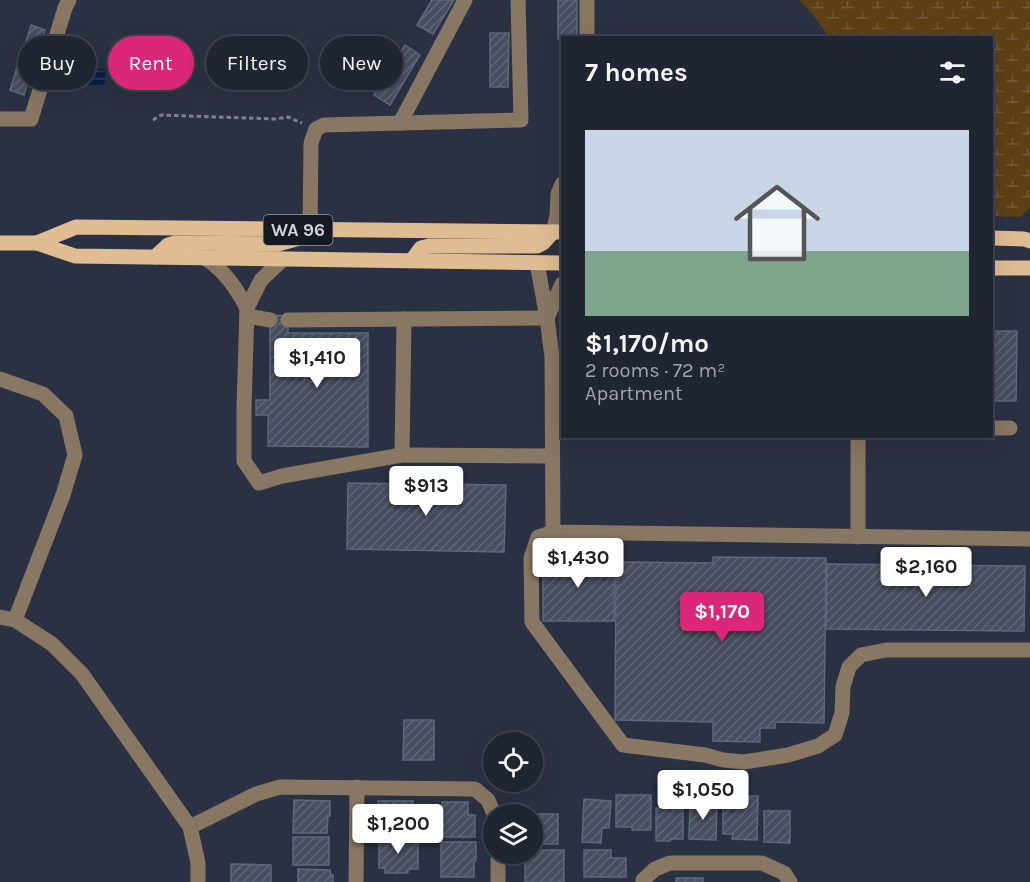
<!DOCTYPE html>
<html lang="en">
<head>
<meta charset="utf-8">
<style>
  :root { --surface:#202532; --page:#282d3a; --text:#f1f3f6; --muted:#a2a5ac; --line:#3d424d; --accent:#db2777 }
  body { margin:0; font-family:Karla,sans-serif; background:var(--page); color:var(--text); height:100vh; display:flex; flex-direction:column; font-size:22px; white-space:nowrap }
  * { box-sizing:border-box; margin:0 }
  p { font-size:20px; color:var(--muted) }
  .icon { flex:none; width:33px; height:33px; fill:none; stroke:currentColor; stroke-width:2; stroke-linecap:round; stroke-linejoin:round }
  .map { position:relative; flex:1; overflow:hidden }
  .side { position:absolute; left:561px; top:36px; width:432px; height:402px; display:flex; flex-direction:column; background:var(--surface); border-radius:0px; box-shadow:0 6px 24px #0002,0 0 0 2px var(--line) }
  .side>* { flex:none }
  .banner { position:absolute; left:18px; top:36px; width:453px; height:54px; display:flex; gap:12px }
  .tools { position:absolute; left:483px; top:732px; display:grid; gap:12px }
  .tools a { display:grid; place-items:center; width:60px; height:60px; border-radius:50%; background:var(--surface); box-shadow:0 6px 24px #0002,0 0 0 2px var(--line); font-size:30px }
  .price { position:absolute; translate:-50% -51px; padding:0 14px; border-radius:6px; background:#fff; color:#222; font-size:20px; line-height:39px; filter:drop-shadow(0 2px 3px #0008) }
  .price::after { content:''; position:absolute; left:50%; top:36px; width:18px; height:14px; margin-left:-9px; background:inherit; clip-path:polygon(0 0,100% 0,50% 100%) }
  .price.active { background:var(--accent); color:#fff }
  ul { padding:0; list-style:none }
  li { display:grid; align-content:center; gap:12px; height:318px; padding:0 24px }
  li+li { border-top:2px solid var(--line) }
  li span { display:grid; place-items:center; height:186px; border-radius:0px; color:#555 }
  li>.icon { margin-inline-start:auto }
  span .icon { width:108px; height:108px; fill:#fffc; stroke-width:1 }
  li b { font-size:26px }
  h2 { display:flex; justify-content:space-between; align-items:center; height:72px; padding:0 24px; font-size:26px }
  .pill { padding:0 21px; border-radius:27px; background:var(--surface); box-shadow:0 6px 24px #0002,0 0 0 2px var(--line); font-size:21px; line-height:54px }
  .pill.active { background:var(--accent); color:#fff }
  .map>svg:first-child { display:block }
  .wetland { fill:url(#wetland-marsh) }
  .water { fill:url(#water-rules) }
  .building { fill:url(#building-hatch); stroke:#5f687b; stroke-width:1.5 }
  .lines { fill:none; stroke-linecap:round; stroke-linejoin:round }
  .path { stroke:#7b818f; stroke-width:3; stroke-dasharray:4.5 3; stroke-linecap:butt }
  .minor { stroke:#887763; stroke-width:15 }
  .major { stroke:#dfbc91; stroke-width:15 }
  .labels { text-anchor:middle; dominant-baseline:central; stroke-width:4.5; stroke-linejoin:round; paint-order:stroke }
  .shield { fill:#161921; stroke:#969aa5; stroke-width:1.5 }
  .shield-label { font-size:18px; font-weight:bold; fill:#cdd2dd }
</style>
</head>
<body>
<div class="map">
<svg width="1030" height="882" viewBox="0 0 1030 882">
  <defs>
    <pattern id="wetland-marsh" width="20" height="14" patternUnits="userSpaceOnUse" patternTransform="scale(1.5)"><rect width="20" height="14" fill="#5e4015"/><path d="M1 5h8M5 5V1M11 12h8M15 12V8" fill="none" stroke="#745b37"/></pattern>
    <pattern id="water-rules" width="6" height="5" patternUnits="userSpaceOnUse" patternTransform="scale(1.5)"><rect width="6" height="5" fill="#0e1d47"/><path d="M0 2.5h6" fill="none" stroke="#303d61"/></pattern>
    <pattern id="building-hatch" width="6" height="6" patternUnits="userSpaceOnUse" patternTransform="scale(1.5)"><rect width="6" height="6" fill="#464e60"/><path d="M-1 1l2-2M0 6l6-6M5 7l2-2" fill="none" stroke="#606776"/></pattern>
  </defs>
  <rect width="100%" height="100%" fill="#2a3142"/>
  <path class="wetland" d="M799,0H1030V207L1021,217L992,216V38L829,37L814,16Z"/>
  <rect class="water" x="80" y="69" width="25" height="16"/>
  <g class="building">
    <path d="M432,0H454L433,34L417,25Z"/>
    <path d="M558,0H577V38L558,39Z"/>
    <path d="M31,25L45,30L37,56L23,52Z"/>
    <path d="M490,33H509L508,87H490Z"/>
    <path d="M405,45L420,55L390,105L374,95Z"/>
    <path d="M18,64L32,68L24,95L10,90Z"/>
    <path d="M270,315L288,316V333H368V447L268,446V415H256V400H270Z"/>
    <path d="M992,331H1017L1016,401H992Z"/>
    <path d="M348,483L506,485L504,552L347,549Z"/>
    <path d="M543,556L614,557V621H543Z"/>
    <path d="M713,557L826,558L824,723L775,722V728H760V742L713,741V722L615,720L616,562L713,563Z"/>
    <path d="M827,564L1025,566L1024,631L826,629Z"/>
    <path d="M404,720H434V760H403Z"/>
    <path d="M616,795H651V830H632V827H616Z"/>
    <path d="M723,796H758L757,840L732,839L733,834H723Z"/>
    <path d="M584,799L611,801L609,828H602L601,843L582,842Z"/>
    <path d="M294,800L330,801V816H328L327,833H293Z"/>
    <rect x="378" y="801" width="35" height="32"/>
    <path d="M442,802H468V815H475V837H442Z"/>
    <path d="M690,803H717L716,840L689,839Z"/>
    <path d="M656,808L683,809V839H670V841H656Z"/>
    <path d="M764,811H790V843L764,842Z"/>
    <path d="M525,814H558V844H532V814Z"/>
    <rect x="293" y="837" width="36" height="28"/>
    <path d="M379,838H418V869H408V873H385V868H379Z"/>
    <path d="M441,842H476V861H474V877H441Z"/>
    <path d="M532,850H564V882H525V854H532Z"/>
    <path d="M584,850H611V858H626V877H584Z"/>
    <path d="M231,864L271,865V882H231Z"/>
    <path d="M298,869L330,870L331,875H333V882H298Z"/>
    <rect x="676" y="878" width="27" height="4"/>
  </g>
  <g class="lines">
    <path class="path" d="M153,120L161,115L275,119L288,117L302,123"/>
    <g class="minor">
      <path d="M587,38V0"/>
      <path d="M0,119H31L65,8L69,0"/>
      <path d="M400,123L465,0"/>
      <path d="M310,230L311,143L316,129L324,125L521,120L518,0"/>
      <path d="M553,232L557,216L558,194L562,184"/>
      <path d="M205,258C225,271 236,288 247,308"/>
      <path d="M283,259L261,280L247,308L244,408V461L259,483L282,476L402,455L552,456"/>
      <path d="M537,263L547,318L552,357L553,532L1030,539"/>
      <path d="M247,316L270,320"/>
      <path d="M547,318L562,284"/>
      <path d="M288,320L547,318"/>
      <path d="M0,379L43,394L66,416L75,455L63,495L15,620"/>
      <path d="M992,428H1010"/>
      <path d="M402,455L404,319"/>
      <path d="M553,532L538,537L531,558L532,622L623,745L705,755L723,760L744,762L788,755L818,746L835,735L842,713L843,687L849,667L861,655L886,650H1030"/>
      <path d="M858,537V436"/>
      <path d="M0,617L15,620L52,644L82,674L190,827L198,863V882"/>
      <path d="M190,827L256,794L280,787L475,789L488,800L494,814"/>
      <path d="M498,854V882"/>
      <path d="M356,882L357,787"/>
      <path d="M643,882V880L655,869L670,863H762L784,873L790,882"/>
    </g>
    <g class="major">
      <path d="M992,238L1024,239L1030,241"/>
      <path d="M0,243H37L75,256L562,263"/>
      <path d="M37,243L76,227L562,232"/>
      <path d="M155,257L168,245L175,243L278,244L296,239L309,231"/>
      <path d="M412,260L421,248L429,246H537L543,243L553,232"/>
      <path d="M992,268H1030"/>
    </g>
  </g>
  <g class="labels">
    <rect class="shield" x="263.5" y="215" width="69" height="30" rx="4.5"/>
    <g class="shield-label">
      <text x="298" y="230">WA 96</text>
    </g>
  </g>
</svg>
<div class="tools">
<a><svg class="icon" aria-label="locate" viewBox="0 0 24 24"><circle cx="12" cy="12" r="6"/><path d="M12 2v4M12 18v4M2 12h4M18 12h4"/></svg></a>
<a><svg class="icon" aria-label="layers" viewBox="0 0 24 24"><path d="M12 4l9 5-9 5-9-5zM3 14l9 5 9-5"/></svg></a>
</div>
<b class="price" style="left:317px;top:389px">$1,410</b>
<b class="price" style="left:426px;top:517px">$913</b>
<b class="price" style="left:578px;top:589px">$1,430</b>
<b class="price" style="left:926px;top:598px">$2,160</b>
<b class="price active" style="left:722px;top:643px">$1,170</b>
<b class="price" style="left:703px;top:821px">$1,050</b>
<b class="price" style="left:398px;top:855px">$1,200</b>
<div class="banner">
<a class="pill">Buy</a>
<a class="pill active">Rent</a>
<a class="pill">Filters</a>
<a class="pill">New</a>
</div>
<section class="side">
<h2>7 homes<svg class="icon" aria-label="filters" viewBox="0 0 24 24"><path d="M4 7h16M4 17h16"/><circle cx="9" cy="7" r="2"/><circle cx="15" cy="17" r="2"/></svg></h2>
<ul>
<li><span style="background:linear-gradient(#c9d6e8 65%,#7fa58c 0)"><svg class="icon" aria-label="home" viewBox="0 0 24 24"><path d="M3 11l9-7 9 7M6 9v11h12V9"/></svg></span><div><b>$1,170/mo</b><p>2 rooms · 72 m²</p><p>Apartment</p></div></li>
</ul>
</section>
</div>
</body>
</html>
